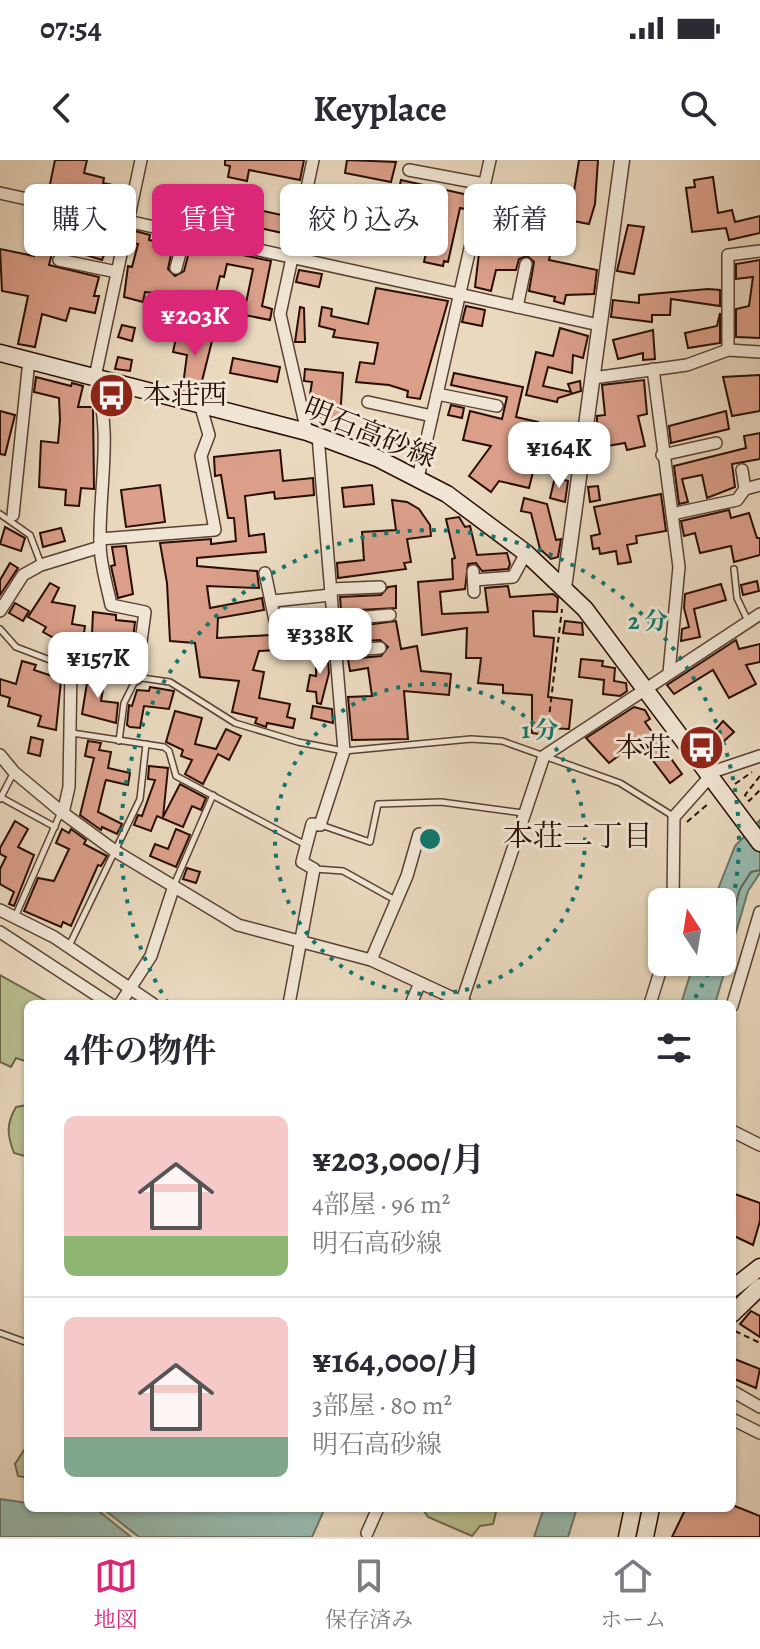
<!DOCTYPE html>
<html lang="ja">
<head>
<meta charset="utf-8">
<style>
  :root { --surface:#fff; --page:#f2f2f3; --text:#2b2b33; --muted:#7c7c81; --line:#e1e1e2; --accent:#db2777 }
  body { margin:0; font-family:Alegreya,"Noto Serif JP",serif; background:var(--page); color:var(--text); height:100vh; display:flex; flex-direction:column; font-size:30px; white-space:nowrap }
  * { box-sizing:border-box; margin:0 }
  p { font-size:26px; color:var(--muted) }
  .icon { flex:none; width:44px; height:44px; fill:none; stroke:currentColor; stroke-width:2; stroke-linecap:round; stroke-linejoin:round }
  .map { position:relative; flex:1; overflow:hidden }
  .sheet { position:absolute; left:24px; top:840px; width:712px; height:512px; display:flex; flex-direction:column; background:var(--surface); border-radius:12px; box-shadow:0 2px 6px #0004 }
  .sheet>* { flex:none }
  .hud { position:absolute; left:24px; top:24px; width:712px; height:72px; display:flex; gap:16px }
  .needle { width:52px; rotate:348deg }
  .buttons { position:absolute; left:648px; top:728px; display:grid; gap:16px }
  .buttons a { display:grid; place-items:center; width:88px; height:88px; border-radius:12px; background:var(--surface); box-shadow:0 2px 6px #0004; font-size:40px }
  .price { position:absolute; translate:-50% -68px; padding:0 18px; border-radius:16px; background:#fff; color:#222; font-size:26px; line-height:52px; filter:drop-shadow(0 2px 4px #0008) }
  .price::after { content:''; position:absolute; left:50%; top:48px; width:24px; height:18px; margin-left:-12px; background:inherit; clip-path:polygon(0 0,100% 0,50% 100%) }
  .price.current { background:var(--accent); color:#fff }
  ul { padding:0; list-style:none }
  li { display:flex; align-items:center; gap:24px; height:200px; padding:0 40px }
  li+li { border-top:2px solid var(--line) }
  li span { display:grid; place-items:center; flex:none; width:224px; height:160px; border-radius:12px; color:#555 }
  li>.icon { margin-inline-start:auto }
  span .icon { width:96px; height:96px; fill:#fffc; stroke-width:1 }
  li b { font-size:34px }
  h2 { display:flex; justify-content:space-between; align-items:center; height:96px; padding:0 40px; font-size:34px }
  .pill { padding:0 28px; border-radius:12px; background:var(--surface); box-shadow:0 2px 6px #0004; font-size:28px; line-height:72px }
  .pill.current { background:var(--accent); color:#fff }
  .status { display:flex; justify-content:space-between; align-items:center; height:56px; padding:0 40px; background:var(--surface); direction:ltr }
  .status svg { height:22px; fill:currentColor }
  header { display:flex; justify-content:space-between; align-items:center; height:104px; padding:0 40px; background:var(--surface); font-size:36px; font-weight:700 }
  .dock { display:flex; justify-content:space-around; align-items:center; height:112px; border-top:2px solid var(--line); background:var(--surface); font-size:22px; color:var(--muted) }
  .dock a { display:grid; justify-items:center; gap:4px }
  .dock .current { color:var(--accent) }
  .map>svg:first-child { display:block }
  .green { fill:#b9bf90; stroke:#716649; stroke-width:2 }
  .water { fill:#98baae; stroke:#6c7569; stroke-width:2 }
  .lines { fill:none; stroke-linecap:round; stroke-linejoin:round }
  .shore { stroke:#606458; stroke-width:2 }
  .building { fill:#db9f8a; stroke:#290d02; stroke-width:2; fill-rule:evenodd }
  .service-casing { stroke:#594031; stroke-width:8 }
  .minor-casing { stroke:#594031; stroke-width:14 }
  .tertiary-casing { stroke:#594031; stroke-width:17 }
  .secondary-casing { stroke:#290d02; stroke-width:19 }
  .path { stroke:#290d02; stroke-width:2; stroke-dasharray:6 4; stroke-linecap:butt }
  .service { stroke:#f1e6d5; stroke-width:5 }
  .minor { stroke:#f1e6d5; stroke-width:11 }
  .tertiary { stroke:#f1e6d5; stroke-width:14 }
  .secondary { stroke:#f1e6d5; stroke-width:16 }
  .ring { fill:none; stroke:#0f766e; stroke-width:4; stroke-dasharray:4 8 }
  .labels { text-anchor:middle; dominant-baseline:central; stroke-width:6; stroke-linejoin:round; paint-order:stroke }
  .poi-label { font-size:28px; fill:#290d02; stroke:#f1e6d5; text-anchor:start }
  .street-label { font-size:28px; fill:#290d02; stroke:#f1e6d5 }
  .neighbourhood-label { font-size:30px; fill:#290d02; stroke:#f1e6d5 }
  .centre { fill:#0f766e; stroke:#f1e6d5; stroke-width:4 }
  .ring-label { font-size:24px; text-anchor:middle; font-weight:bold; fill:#0f766e; stroke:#f1e6d5; stroke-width:6; stroke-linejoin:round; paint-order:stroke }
</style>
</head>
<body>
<div class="status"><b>07:54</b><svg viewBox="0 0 49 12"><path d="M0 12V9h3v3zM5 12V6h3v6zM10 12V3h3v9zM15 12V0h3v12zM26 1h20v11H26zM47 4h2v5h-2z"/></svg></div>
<header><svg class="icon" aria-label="back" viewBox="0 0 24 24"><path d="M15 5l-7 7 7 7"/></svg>Keyplace<svg class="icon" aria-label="search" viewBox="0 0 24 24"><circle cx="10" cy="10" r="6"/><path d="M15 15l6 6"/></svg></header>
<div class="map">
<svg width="760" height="1377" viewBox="0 0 760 1377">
  <rect width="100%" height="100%" fill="#ead9bf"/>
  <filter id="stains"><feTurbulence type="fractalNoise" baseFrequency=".0025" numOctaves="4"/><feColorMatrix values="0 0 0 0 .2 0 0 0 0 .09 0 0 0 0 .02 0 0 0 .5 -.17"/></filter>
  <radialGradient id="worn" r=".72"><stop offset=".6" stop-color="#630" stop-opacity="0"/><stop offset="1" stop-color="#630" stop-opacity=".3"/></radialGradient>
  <g class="green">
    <path d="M0,815L52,844H28V902L16,898L11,907L0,902Z"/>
    <path d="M28,945V997L14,993C7,975 6,964 16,947Z"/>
    <path d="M28,1284V1318L18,1316L15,1304Z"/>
    <path d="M422,1348H497L493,1364L480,1366L472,1376L428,1357Z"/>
  </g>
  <g class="water">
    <path d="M760,660V713L748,731L715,844H681L694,802H722V742H713L735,686Z"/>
    <path d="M0,1339L28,1343V1348H95L131,1377H0Z"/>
    <path d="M102,1348H325L312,1377H139Z"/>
    <path d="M544,1348H577L568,1377H534Z"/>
  </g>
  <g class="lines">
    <path class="shore" d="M722,792L740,729L751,712L760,710"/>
  </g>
  <g class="building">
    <path d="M55,0H87L84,13L104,18L103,23L126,28L119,50L91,44L92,39L49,29Z"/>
    <path d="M225,0H304L300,20L249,10L247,21L228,17L230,6L225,5Z"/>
    <path d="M347,0L396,2L391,22L345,13Z"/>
    <path d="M579,0H598L595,44L589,64L558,58L549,100L597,110L594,134L566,135L564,144L554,141L555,137L529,131L534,102L527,96L519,99L516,110H496L491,131L475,127L479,93L485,95L490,69L483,68L486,58L543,71L552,64L546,55L489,42L491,33L571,50Z"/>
    <path d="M713,17L718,53L732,50L735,62L760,56V73L729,80L726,68L692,72L686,28L695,27L694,20Z"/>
    <path d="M401,20L473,36L470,50L460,48L448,102L444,101L443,106L424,102L432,65L424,62L429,40L398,33Z"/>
    <path d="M332,37L383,47L373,91L351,87L357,59L328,53Z"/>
    <path d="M222,42L291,57L287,74L219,59Z"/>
    <path d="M44,52L109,66L105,85L108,86L102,100L54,85L49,105L99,117L94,136H99L95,153L70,148L66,161L42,154L35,187L18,184L28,136L2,131L0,89L34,96Z"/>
    <path d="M628,65L644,67L634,114L617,111Z"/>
    <path d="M135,71L150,75L149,80L173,85L168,109L175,116L184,111L190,88L213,93L214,89L271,101L262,146L272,149L270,160L188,144L186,155L178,154L176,166L153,160L154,133L145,132L143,142L124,137L128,106L132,107L138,84L132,83ZM227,104L253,109L246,143L215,137L220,116L224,117Z"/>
    <path d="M760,100V178L736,177V149L749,146L753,117L736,119V104Z"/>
    <path d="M299,110L322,114L319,127L296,122Z"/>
    <path d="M376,128L448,141L420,239L407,237L408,231L389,225L356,222L360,202L374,204L378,183L333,177L335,170L319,166L322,147L332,149L331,156L368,164Z"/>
    <path d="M708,129L720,130V146L671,139L670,155H652V162L611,157L613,140L639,143V135Z"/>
    <path d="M466,146L485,150L482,166L462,162Z"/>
    <path d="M300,147L304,148L305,182H295Z"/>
    <path d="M720,153V183L688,188L685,173L717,166Z"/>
    <path d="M122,165L135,168L132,181L118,177Z"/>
    <path d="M560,168L588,176L583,198L573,195L572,213L548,207L543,226L571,232L568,224L580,221L581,231L558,238L557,242L526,235L536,192L553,196Z"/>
    <path d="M653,170L655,199L643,200V193L618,199L613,180Z"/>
    <path d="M195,172L213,177L200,229L183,225L187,195L173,192L176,178L193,182Z"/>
    <path d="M118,197L132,200L130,211L115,209Z"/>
    <path d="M233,198L280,207L277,222L230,213Z"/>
    <path d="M305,209L343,213L340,259L312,256L309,241L312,222L304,221Z"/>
    <path d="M454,213L523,227L516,257L538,262L535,275L549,278L545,292L564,296L560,313L534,308L529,328L499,321L491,332L469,316L491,286L463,280L470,251L502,259L507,237L451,225Z"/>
    <path d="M760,215V251L732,256L723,217Z"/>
    <path d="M36,217L71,226L72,223L83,226L78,247H93L94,329L81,328L79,346L65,345L66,330L39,327L41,281L58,283L60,260L59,238L34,232Z"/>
    <path d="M644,220L647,254L638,256L645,286L627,290L625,283L601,287L597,261V256L605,255L602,225Z"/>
    <path d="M451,245L464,248L462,258L448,255Z"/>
    <path d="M0,251L15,255L5,295L0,294Z"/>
    <path d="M726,251L729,269L671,283L669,266Z"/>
    <path d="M760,273V299L732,304L735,327L707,338L702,315L682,319L688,342L679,344L674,306L746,288L744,276Z"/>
    <path d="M280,290L283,321L313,318L314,335L275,339L274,332L245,336L249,376L264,374L266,392L197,398V406L257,411L259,428L207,426L210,448L262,438L264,450L218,458L217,478L270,475L277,478V490L259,491L253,510L264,512L259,538L290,544L287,557L295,559L293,568L267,563L266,567L255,563L257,558L232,552L239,521L200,517L195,483L170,481L167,423L160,383L211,379V384L236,381L234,358H228L221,315L215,316L214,297Z"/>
    <path d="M555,317L568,321L565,342L550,338Z"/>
    <path d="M160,325L165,362L126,367L121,330Z"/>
    <path d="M372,325L374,344L344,347L342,328Z"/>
    <path d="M598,326L600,340L590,342L588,327Z"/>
    <path d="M661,334L666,371L636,376L637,383L627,385L631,402L618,404L616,391L600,394L599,388L593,389L591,376L600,374L594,347Z"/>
    <path d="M524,338L547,344L556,380L561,379L558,397L551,399L540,389L531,353L521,351Z"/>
    <path d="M392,340L407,342L419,349L430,365L431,376L407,379L411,402L404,403L406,409L338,418L337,403L364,400L362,372L396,370Z"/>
    <path d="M729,350L731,358L749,353L757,378H760V395L734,402L731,386L700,393L695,373L684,376L681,361Z"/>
    <path d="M459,357L465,367L470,366L477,395L507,393L510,404L508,409L482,411L476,403L468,404L465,429L440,432L442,454L488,452L485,428L508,426L510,437L553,434L558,438L557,452L533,451L534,476L554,478L548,537L572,540L569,569L545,568L544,575L532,573V535L503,533V525L478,523L481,498H466L467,468L422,475L418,422L453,419L452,399L455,398L446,359Z"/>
    <path d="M5,367L25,378L21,391L0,384Z"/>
    <path d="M61,368L65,381L43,387L40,373Z"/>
    <path d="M126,386L133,434L118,438L111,406L115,405L112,387Z"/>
    <path d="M10,403L18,408L0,435V420Z"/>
    <path d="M757,421L759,431L743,435L741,425Z"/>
    <path d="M50,423L59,428L52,442L75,446L72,464L85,466L80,499H108L106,507L63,499L68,486L43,472L46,467L28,457Z"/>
    <path d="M721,424L726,440L694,449L700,477L681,481L682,469L689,467L684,448L685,434Z"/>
    <path d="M396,426V448L341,451L340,437L381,435L388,427Z"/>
    <path d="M15,443L29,451L23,461L9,453Z"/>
    <path d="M93,452L116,455V460L135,462L133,479L92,475Z"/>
    <path d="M316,457L318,476L283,478V460Z"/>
    <path d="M396,461L401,489L417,486L421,511L451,514L449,535L404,531L408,579L352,580L348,537L372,536L368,508L350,511L348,499L381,496L388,487L380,480L345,482L343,468Z"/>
    <path d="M565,461L582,463L583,475L563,473Z"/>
    <path d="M736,480L739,489L760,484V502L746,505L756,524L729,538L713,510L674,534L667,525Z"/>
    <path d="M316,490H327L329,513L321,544L317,543L316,532L307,531L310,515L316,516Z"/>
    <path d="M581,499L603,501L602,506L615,508L614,521L626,523L627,531L620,536L603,534L604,520L579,517Z"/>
    <path d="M22,501L36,505L34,510L55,517L58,509L62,511L56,570L38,566L41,556L8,546L10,538L0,535V519L16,524Z"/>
    <path d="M79,515L105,518L101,541L118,543L116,563L82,554L87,523L79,522Z"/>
    <path d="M150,527L174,531L169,549L144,546L140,568L130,567L127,565L129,545L132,546L137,530L149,531Z"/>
    <path d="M313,546L332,549L333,563L311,558Z"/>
    <path d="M634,547L645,550L650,559L645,562L682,614L670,623L638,581L609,603L586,578Z"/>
    <path d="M175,551L202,558L195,584L216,589L226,569L241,576L229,600L218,594L203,624L185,614L192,600L181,596L183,590L166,582Z"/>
    <path d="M723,561L734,572L713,591L705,582Z"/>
    <path d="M31,577L43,580L40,596L28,593Z"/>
    <path d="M88,581L101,583L99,590L111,592L108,608L130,613L128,625L106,620L105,623L98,652L122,664L117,674L102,667L101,670L80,655L94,598L85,596Z"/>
    <path d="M149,606L168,608L163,657L180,624L206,638L201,650L192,646L183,667L157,656L151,671L134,665L138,655L142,656L155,620L148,619Z"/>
    <path d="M15,661L28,669L18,687L34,695L14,746L9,744L14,732L0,724V709L6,697L0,694V688Z"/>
    <path d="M62,669L69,673L71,669L86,680L84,684L107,696L101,706L98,705L71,766L63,762L61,767L24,751L38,718L54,721L69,689L56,683Z"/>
    <path d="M176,669L190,675L176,707L150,696L155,684L168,689Z"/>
    <path d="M187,708L200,712L196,723L183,719Z"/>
    <path d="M732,1033L760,1043V1061L753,1085L732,1075Z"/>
    <path d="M751,1151L760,1156V1177L740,1164Z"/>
    <path d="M732,1198L760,1209L756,1228L732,1218Z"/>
    <path d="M732,1345L760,1356V1377H672L686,1348Z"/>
  </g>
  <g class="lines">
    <defs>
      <g id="service">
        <path d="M0,354L30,375L41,404"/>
        <path d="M734,409L737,438L748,461"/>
        <path d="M0,469L16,487L71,508L170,522L235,563L298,582L344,591L471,579L502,581L620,623L673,656"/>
        <path d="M72,573L164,587L169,591L176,616L304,684"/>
        <path d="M119,581L124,543L135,521"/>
        <path d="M0,637L55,667"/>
        <path d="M0,639L14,612"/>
        <path d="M321,665L370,682L378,644L441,642L523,653"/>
        <path d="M315,709L343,711L397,741"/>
        <path d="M174,725L213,635"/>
        <path d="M15,757L61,652"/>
        <path d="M69,786L140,639L146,584"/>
        <path d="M0,1173L28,1183"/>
      </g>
      <g id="minor">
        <path d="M409,10L484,24"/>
        <path d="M0,33L599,165"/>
        <path d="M479,48L544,63"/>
        <path d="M59,100L117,112"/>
        <path d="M176,108L185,74"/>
        <path d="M517,147L526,104"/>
        <path d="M728,190V95L760,91"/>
        <path d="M653,209L679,407L669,513"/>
        <path d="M593,218L687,205L728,190L760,192"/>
        <path d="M437,234L497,246"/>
        <path d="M368,242L432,256"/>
        <path d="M307,272L280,154L313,0"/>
        <path d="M662,295L716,283"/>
        <path d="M418,318L490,0"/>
        <path d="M745,329L760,325"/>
        <path d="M672,354L737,340L745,329L742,310"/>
        <path d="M13,355L29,200"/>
        <path d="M100,379L215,370L201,296L209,275L200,244"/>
        <path d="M473,411L474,432"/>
        <path d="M265,413L277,470"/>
        <path d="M474,420L513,417L526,393"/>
        <path d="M331,429L380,427"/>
        <path d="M273,441L331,435"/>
        <path d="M0,451L23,415L41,405L100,387"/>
        <path d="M333,460L390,455"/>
        <path d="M336,491L380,488"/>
        <path d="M136,519L145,452L111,445C107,425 100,404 100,383C99,326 113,273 95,217L141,0"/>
        <path d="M0,595L14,612L63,653L115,691L238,765L371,800L466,844"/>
        <path d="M63,653L69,627L71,508"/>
        <path d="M673,742L674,657L715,611L760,596"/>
        <path d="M0,750L54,777L153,844"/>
        <path d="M0,772L110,844"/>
        <path d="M371,800L407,716L419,674"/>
        <path d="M120,844L151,796L174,726"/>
        <path d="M289,844L314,709L302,702L312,664L320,665L344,591L318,276"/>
        <path d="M411,844L420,823"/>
        <path d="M461,844L544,596L760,454"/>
        <path d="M650,844L663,802"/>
        <path d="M732,846L760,752"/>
        <path d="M732,971L760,985"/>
        <path d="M732,1231L760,1247"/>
        <path d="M732,1259L760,1273"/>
        <path d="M367,1373L378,1348"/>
      </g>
      <path id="tertiary" d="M564,428L622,0"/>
      <g id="secondary">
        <path d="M0,193L307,272L377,298L447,334L526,393L585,449L760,683"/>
        <path d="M732,1129L760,1107"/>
        <path d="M732,1154L760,1127"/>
        <path d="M627,1377L633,1348"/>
        <path d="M645,1377L651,1348"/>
      </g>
    </defs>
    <use href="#service" class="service-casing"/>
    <use href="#minor" class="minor-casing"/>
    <use href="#tertiary" class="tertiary-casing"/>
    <use href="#secondary" class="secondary-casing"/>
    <g class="path">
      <path d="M546,582L562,449"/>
      <path d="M760,616L745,635L749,641L760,630"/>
      <path d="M735,624L752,612"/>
      <path d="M687,662L709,643"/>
      <path d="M735,1171L760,1183"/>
    </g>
    <use href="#service" class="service"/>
    <use href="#minor" class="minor"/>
    <use href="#tertiary" class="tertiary"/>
    <use href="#secondary" class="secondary"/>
  </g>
  <g class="ring">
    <circle cx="430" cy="679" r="155"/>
    <path d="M713 802A309 309 0 0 1 692 843M168 843A309 309 0 1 1 722 780"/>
  </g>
  <defs>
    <symbol id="bus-disc" viewBox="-11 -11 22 22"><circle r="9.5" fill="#8f2418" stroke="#f1e6d5"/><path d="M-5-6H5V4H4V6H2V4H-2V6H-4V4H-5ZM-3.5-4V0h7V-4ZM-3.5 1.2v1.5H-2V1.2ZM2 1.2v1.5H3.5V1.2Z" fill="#fff"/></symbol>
  </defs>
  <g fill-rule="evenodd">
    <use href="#bus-disc" x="86" y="210" width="51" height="51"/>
    <use href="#bus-disc" x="676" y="562" width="51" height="51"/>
  </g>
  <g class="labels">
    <g class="poi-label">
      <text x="143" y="235">本荘西</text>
      <text x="671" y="588" text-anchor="end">本荘</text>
    </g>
    <g class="street-label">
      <text transform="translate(370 273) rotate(22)">明石高砂線</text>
    </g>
    <g class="neighbourhood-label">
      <text x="578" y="676">本荘二丁目</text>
    </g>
  </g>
  <circle cx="430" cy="679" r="12" class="centre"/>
  <g class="ring-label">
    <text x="648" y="469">2 分</text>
    <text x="540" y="578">1 分</text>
  </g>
  <rect width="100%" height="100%" filter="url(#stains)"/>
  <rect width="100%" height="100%" fill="url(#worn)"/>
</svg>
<div class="buttons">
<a><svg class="needle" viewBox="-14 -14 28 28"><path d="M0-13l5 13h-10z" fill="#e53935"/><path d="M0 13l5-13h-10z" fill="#7c7c81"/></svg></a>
</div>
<b class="price current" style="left:195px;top:198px">¥203K</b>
<b class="price" style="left:559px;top:330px">¥164K</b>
<b class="price" style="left:320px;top:516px">¥338K</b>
<b class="price" style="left:98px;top:540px">¥157K</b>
<div class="hud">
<a class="pill">購入</a>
<a class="pill current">賃貸</a>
<a class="pill">絞り込み</a>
<a class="pill">新着</a>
</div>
<section class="sheet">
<h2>4件の物件<svg class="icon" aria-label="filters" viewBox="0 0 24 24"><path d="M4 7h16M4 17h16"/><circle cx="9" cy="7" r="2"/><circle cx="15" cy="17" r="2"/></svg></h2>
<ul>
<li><span style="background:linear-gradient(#f6c9c9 75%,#8fb573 0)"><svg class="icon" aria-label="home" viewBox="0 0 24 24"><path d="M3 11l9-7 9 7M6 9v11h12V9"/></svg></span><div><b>¥203,000/月</b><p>4部屋 · 96 m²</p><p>明石高砂線</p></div></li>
<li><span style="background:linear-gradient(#f6c9c9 75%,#7fa58c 0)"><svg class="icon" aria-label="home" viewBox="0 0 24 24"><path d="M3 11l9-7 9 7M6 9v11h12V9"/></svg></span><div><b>¥164,000/月</b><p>3部屋 · 80 m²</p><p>明石高砂線</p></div></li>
</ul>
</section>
</div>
<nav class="dock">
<a class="current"><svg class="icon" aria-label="map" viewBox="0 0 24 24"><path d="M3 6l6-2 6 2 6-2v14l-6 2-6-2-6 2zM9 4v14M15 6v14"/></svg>地図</a>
<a><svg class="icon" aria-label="saved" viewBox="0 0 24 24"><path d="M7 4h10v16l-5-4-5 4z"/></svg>保存済み</a>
<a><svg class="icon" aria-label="home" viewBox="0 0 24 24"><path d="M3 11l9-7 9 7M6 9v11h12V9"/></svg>ホーム</a>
</nav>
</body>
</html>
